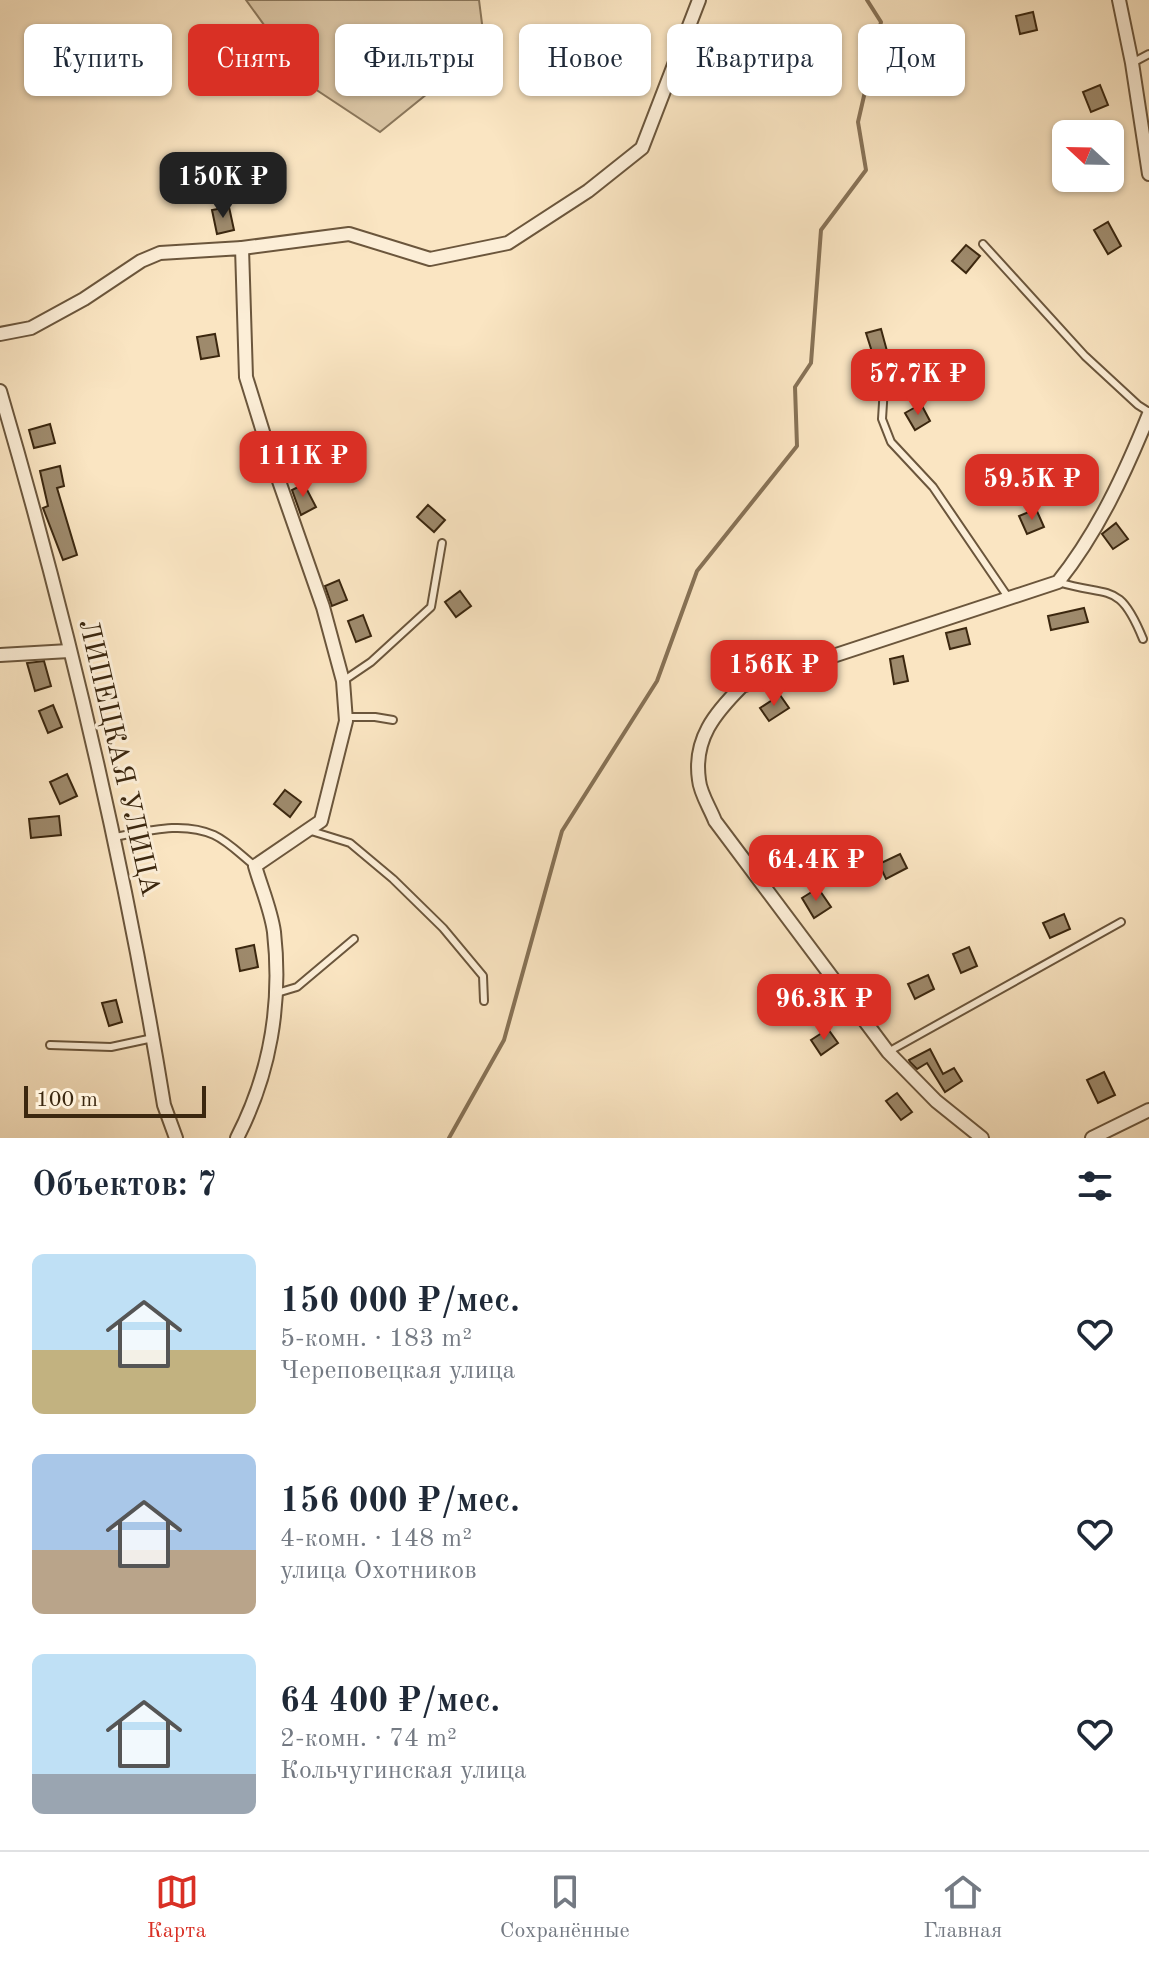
<!DOCTYPE html>
<html lang="ru">
<head>
<meta charset="utf-8">
<style>
  :root { --surface:#fff; --page:#f2f2f3; --text:#1f2937; --muted:#747a83; --line:#e0e1e3; --accent:#d93025 }
  body { margin:0; font-family:"Old Standard TT",serif; background:var(--page); color:var(--text); height:100vh; display:flex; flex-direction:column; font-size:30px; white-space:nowrap }
  * { box-sizing:border-box; margin:0 }
  p { font-size:26px; color:var(--muted) }
  .icon { flex:none; width:44px; height:44px; fill:none; stroke:currentColor; stroke-width:2; stroke-linecap:round; stroke-linejoin:round }
  .map { position:relative; height:1138px; overflow:hidden }
  .side { display:flex; flex-direction:column; background:var(--surface); flex:1 }
  .side>* { flex:none }
  .hud { position:absolute; left:24px; top:24px; width:1102px; height:72px; display:flex; gap:16px }
  .needle { width:52px; rotate:292deg }
  .buttons { position:absolute; left:1052px; top:120px; display:grid; gap:16px }
  .buttons a { display:grid; place-items:center; width:72px; height:72px; border-radius:12px; background:var(--surface); box-shadow:0 2px 6px #0004; font-size:40px }
  .scale { position:absolute; left:24px; bottom:20px; width:182px; box-sizing:border-box; padding-left:8px; border:4px solid #3b270f; border-top:0; font-size:22px; line-height:28px; white-space:nowrap; color:#3b270f; -webkit-text-stroke:6px #fceed7; paint-order:stroke }
  .price { position:absolute; translate:-50% -68px; padding:0 18px; border-radius:16px; background:var(--accent); color:#fff; font-size:26px; line-height:52px; filter:drop-shadow(0 2px 4px #0008) }
  .price::after { content:''; position:absolute; left:50%; top:48px; width:24px; height:18px; margin-left:-12px; background:inherit; clip-path:polygon(0 0,100% 0,50% 100%) }
  .price.current { background:#222; color:#fff }
  ul { padding:0; list-style:none }
  li { display:flex; align-items:center; gap:24px; height:200px; padding:0 32px }
  li span { display:grid; place-items:center; flex:none; width:224px; height:160px; border-radius:12px; color:#555 }
  li>.icon { margin-inline-start:auto }
  span .icon { width:96px; height:96px; fill:#fffc; stroke-width:1 }
  li b { font-size:34px }
  h2 { display:flex; justify-content:space-between; align-items:center; height:96px; padding:0 32px; font-size:34px }
  .chip { padding:0 28px; border-radius:12px; background:var(--surface); box-shadow:0 2px 6px #0004; font-size:28px; line-height:72px }
  .chip.current { background:var(--accent); color:#fff }
  .dock { display:flex; justify-content:space-around; align-items:center; height:112px; border-top:2px solid var(--line); background:var(--surface); font-size:22px; color:var(--muted) }
  .dock a { display:grid; justify-items:center; gap:4px }
  .dock .current { color:var(--accent) }
  .map>svg:first-child { display:block }
  .green { fill:#dac5a4; stroke:#8a765a; stroke-width:2 }
  .lines { fill:none; stroke-linecap:round; stroke-linejoin:round }
  .stream { stroke:#877256; stroke-width:4 }
  .building { fill:#9e8a6c; stroke:#3b270f; stroke-width:2 }
  .lane-casing { stroke:#6b563c; stroke-width:10 }
  .street-casing { stroke:#6b563c; stroke-width:16 }
  .lane { stroke:#fceed7; stroke-width:6 }
  .street { stroke:#fceed7; stroke-width:12 }
  .labels { text-anchor:middle; dominant-baseline:central; stroke-width:6; stroke-linejoin:round; paint-order:stroke }
  .street-label { font-size:28px; fill:#3b270f; stroke:#fceed7 }
</style>
</head>
<body>
<div class="map">
<svg width="1149" height="1138" viewBox="0 0 1149 1138">
  <rect width="100%" height="100%" fill="#fae5c2"/>
  <filter id="stains"><feTurbulence type="fractalNoise" baseFrequency=".0025" numOctaves="4"/><feColorMatrix values="0 0 0 0 .2 0 0 0 0 .09 0 0 0 0 .02 0 0 0 .5 -.17"/></filter>
  <radialGradient id="worn" r=".72"><stop offset=".6" stop-color="#630" stop-opacity="0"/><stop offset="1" stop-color="#630" stop-opacity=".3"/></radialGradient>
  <path class="green" d="M246,0H479L485,47L380,132L306,83Z"/>
  <g class="lines">
    <path class="stream" d="M449,1138L504,1040L562,831L657,681L697,571L797,446L795,387L811,363L821,230L866,170L858,122L881,22L867,0"/>
  </g>
  <g class="building">
    <path d="M1033,12L1037,30L1020,34L1016,16Z"/>
    <path d="M546,31L567,33L566,50L544,48Z"/>
    <path d="M1100,85L1108,105L1091,112L1083,92Z"/>
    <path d="M229,207L234,230L217,234L212,210Z"/>
    <path d="M1108,222L1121,246L1108,254L1094,230Z"/>
    <path d="M966,245L980,256L966,273L952,261Z"/>
    <path d="M881,329L887,351L873,355L866,333Z"/>
    <path d="M215,334L219,356L201,359L197,337Z"/>
    <path d="M921,404L930,421L915,430L905,413Z"/>
    <path d="M50,424L55,443L34,448L29,430Z"/>
    <path d="M60,466L64,486L57,488L77,555L63,560L43,508L48,506L40,471Z"/>
    <path d="M304,484L316,507L301,515L292,490Z"/>
    <path d="M428,505L445,520L434,532L417,517Z"/>
    <path d="M1036,509L1044,527L1027,534L1019,516Z"/>
    <path d="M1116,523L1128,539L1113,549L1102,534Z"/>
    <path d="M339,580L347,600L332,606L325,586Z"/>
    <path d="M460,591L471,606L456,617L445,602Z"/>
    <path d="M1084,608L1088,622L1051,630L1048,616Z"/>
    <path d="M363,615L371,636L356,642L348,621Z"/>
    <path d="M966,628L970,644L950,649L946,633Z"/>
    <path d="M903,656L908,681L894,684L890,659Z"/>
    <path d="M44,661L51,686L35,691L27,663Z"/>
    <path d="M780,695L789,708L769,721L760,708Z"/>
    <path d="M53,705L62,727L48,733L39,711Z"/>
    <path d="M67,774L77,796L60,804L50,782Z"/>
    <path d="M285,790L301,802L290,817L274,804Z"/>
    <path d="M59,816L61,835L31,838L29,819Z"/>
    <path d="M900,854L907,868L886,879L879,864Z"/>
    <path d="M818,888L831,907L814,918L802,898Z"/>
    <path d="M1064,914L1070,929L1050,938L1043,923Z"/>
    <path d="M254,945L258,967L240,971L236,949Z"/>
    <path d="M969,947L977,966L961,973L953,954Z"/>
    <path d="M928,975L934,989L915,999L908,984Z"/>
    <path d="M116,1000L122,1022L109,1026L102,1003Z"/>
    <path d="M828,1029L838,1043L821,1055L811,1040Z"/>
    <path d="M930,1049L943,1074L954,1068L962,1081L945,1092L927,1063L917,1069L910,1062L909,1060Z"/>
    <path d="M1104,1072L1115,1095L1098,1103L1087,1080Z"/>
    <path d="M897,1093L912,1112L901,1120L886,1101Z"/>
  </g>
  <g class="lines">
    <defs>
      <g id="lane">
        <path d="M1132,63L1149,54"/>
        <path d="M983,244L1085,356L1138,405L1149,412"/>
        <path d="M877,364L884,387L882,419L891,442L933,487L1008,597"/>
        <path d="M1058,582C1110,598 1119,580 1143,639"/>
        <path d="M343,681L371,662L431,607L442,543"/>
        <path d="M345,717H375L393,720"/>
        <path d="M308,830L350,843L393,879L443,928L483,976L484,1001"/>
        <path d="M115,837C148,831 183,821 214,835C229,842 242,856 255,866"/>
        <path d="M277,993L297,987L354,939"/>
        <path d="M50,1045L111,1047L153,1038"/>
        <path d="M888,1052L1121,922"/>
      </g>
      <g id="street">
        <path d="M1119,0L1132,63L1149,174"/>
        <path d="M242,248L349,234L430,259L508,243L588,191L642,148L699,0"/>
        <path d="M0,334L31,328L84,299L141,261L160,253L242,248L246,377L272,461L323,607L343,681L346,721L321,821L255,866C261,887 271,910 274,932C282,1003 270,1074 237,1138"/>
        <path d="M0,391C69,626 125,865 164,1105L176,1138"/>
        <path d="M0,655L69,651"/>
        <path d="M982,1138L936,1101L888,1052L715,821C710,808 700,793 699,780C693,739 715,713 742,686L1058,582C1098,532 1125,473 1149,414"/>
        <path d="M1092,1138L1149,1110"/>
      </g>
    </defs>
    <use href="#lane" class="lane-casing"/>
    <use href="#street" class="street-casing"/>
    <use href="#lane" class="lane"/>
    <use href="#street" class="street"/>
  </g>
  <g class="labels">
    <g class="street-label">
      <text transform="translate(118 758) rotate(77)">ЛИПЕЦКАЯ УЛИЦА</text>
    </g>
  </g>
  <rect width="100%" height="100%" filter="url(#stains)"/>
  <rect width="100%" height="100%" fill="url(#worn)"/>
</svg>
<div class="buttons">
<a><svg class="needle" viewBox="-14 -14 28 28"><path d="M0-13l5 13h-10z" fill="#e53935"/><path d="M0 13l5-13h-10z" fill="#747a83"/></svg></a>
</div>
<div class="scale">100 m</div>
<b class="price current" style="left:223px;top:220px">150K ₽</b>
<b class="price" style="left:918px;top:417px">57.7K ₽</b>
<b class="price" style="left:303px;top:499px">111K ₽</b>
<b class="price" style="left:1032px;top:522px">59.5K ₽</b>
<b class="price" style="left:774px;top:708px">156K ₽</b>
<b class="price" style="left:816px;top:903px">64.4K ₽</b>
<b class="price" style="left:824px;top:1042px">96.3K ₽</b>
<div class="hud">
<a class="chip">Купить</a>
<a class="chip current">Снять</a>
<a class="chip">Фильтры</a>
<a class="chip">Новое</a>
<a class="chip">Квартира</a>
<a class="chip">Дом</a>
</div>
</div>
<section class="side">
<h2>Объектов: 7<svg class="icon" aria-label="filters" viewBox="0 0 24 24"><path d="M4 7h16M4 17h16"/><circle cx="9" cy="7" r="2"/><circle cx="15" cy="17" r="2"/></svg></h2>
<ul>
<li><span style="background:linear-gradient(#bfe0f5 60%,#c2b280 0)"><svg class="icon" aria-label="home" viewBox="0 0 24 24"><path d="M3 11l9-7 9 7M6 9v11h12V9"/></svg></span><div><b>150 000 ₽/мес.</b><p>5-комн. · 183 m²</p><p>Череповецкая улица</p></div><svg class="icon" aria-label="heart" viewBox="0 0 24 24"><path d="M12 20l-8-8c-3-5 5-10 8-4 3-6 11-1 8 4z"/></svg></li>
<li><span style="background:linear-gradient(#a9c7e8 60%,#b9a48a 0)"><svg class="icon" aria-label="home" viewBox="0 0 24 24"><path d="M3 11l9-7 9 7M6 9v11h12V9"/></svg></span><div><b>156 000 ₽/мес.</b><p>4-комн. · 148 m²</p><p>улица Охотников</p></div><svg class="icon" aria-label="heart" viewBox="0 0 24 24"><path d="M12 20l-8-8c-3-5 5-10 8-4 3-6 11-1 8 4z"/></svg></li>
<li><span style="background:linear-gradient(#bfe0f5 75%,#9aa5b1 0)"><svg class="icon" aria-label="home" viewBox="0 0 24 24"><path d="M3 11l9-7 9 7M6 9v11h12V9"/></svg></span><div><b>64 400 ₽/мес.</b><p>2-комн. · 74 m²</p><p>Кольчугинская улица</p></div><svg class="icon" aria-label="heart" viewBox="0 0 24 24"><path d="M12 20l-8-8c-3-5 5-10 8-4 3-6 11-1 8 4z"/></svg></li>
</ul>
</section>
<nav class="dock">
<a class="current"><svg class="icon" aria-label="map" viewBox="0 0 24 24"><path d="M3 6l6-2 6 2 6-2v14l-6 2-6-2-6 2zM9 4v14M15 6v14"/></svg>Карта</a>
<a><svg class="icon" aria-label="saved" viewBox="0 0 24 24"><path d="M7 4h10v16l-5-4-5 4z"/></svg>Сохранённые</a>
<a><svg class="icon" aria-label="home" viewBox="0 0 24 24"><path d="M3 11l9-7 9 7M6 9v11h12V9"/></svg>Главная</a>
</nav>
</body>
</html>
